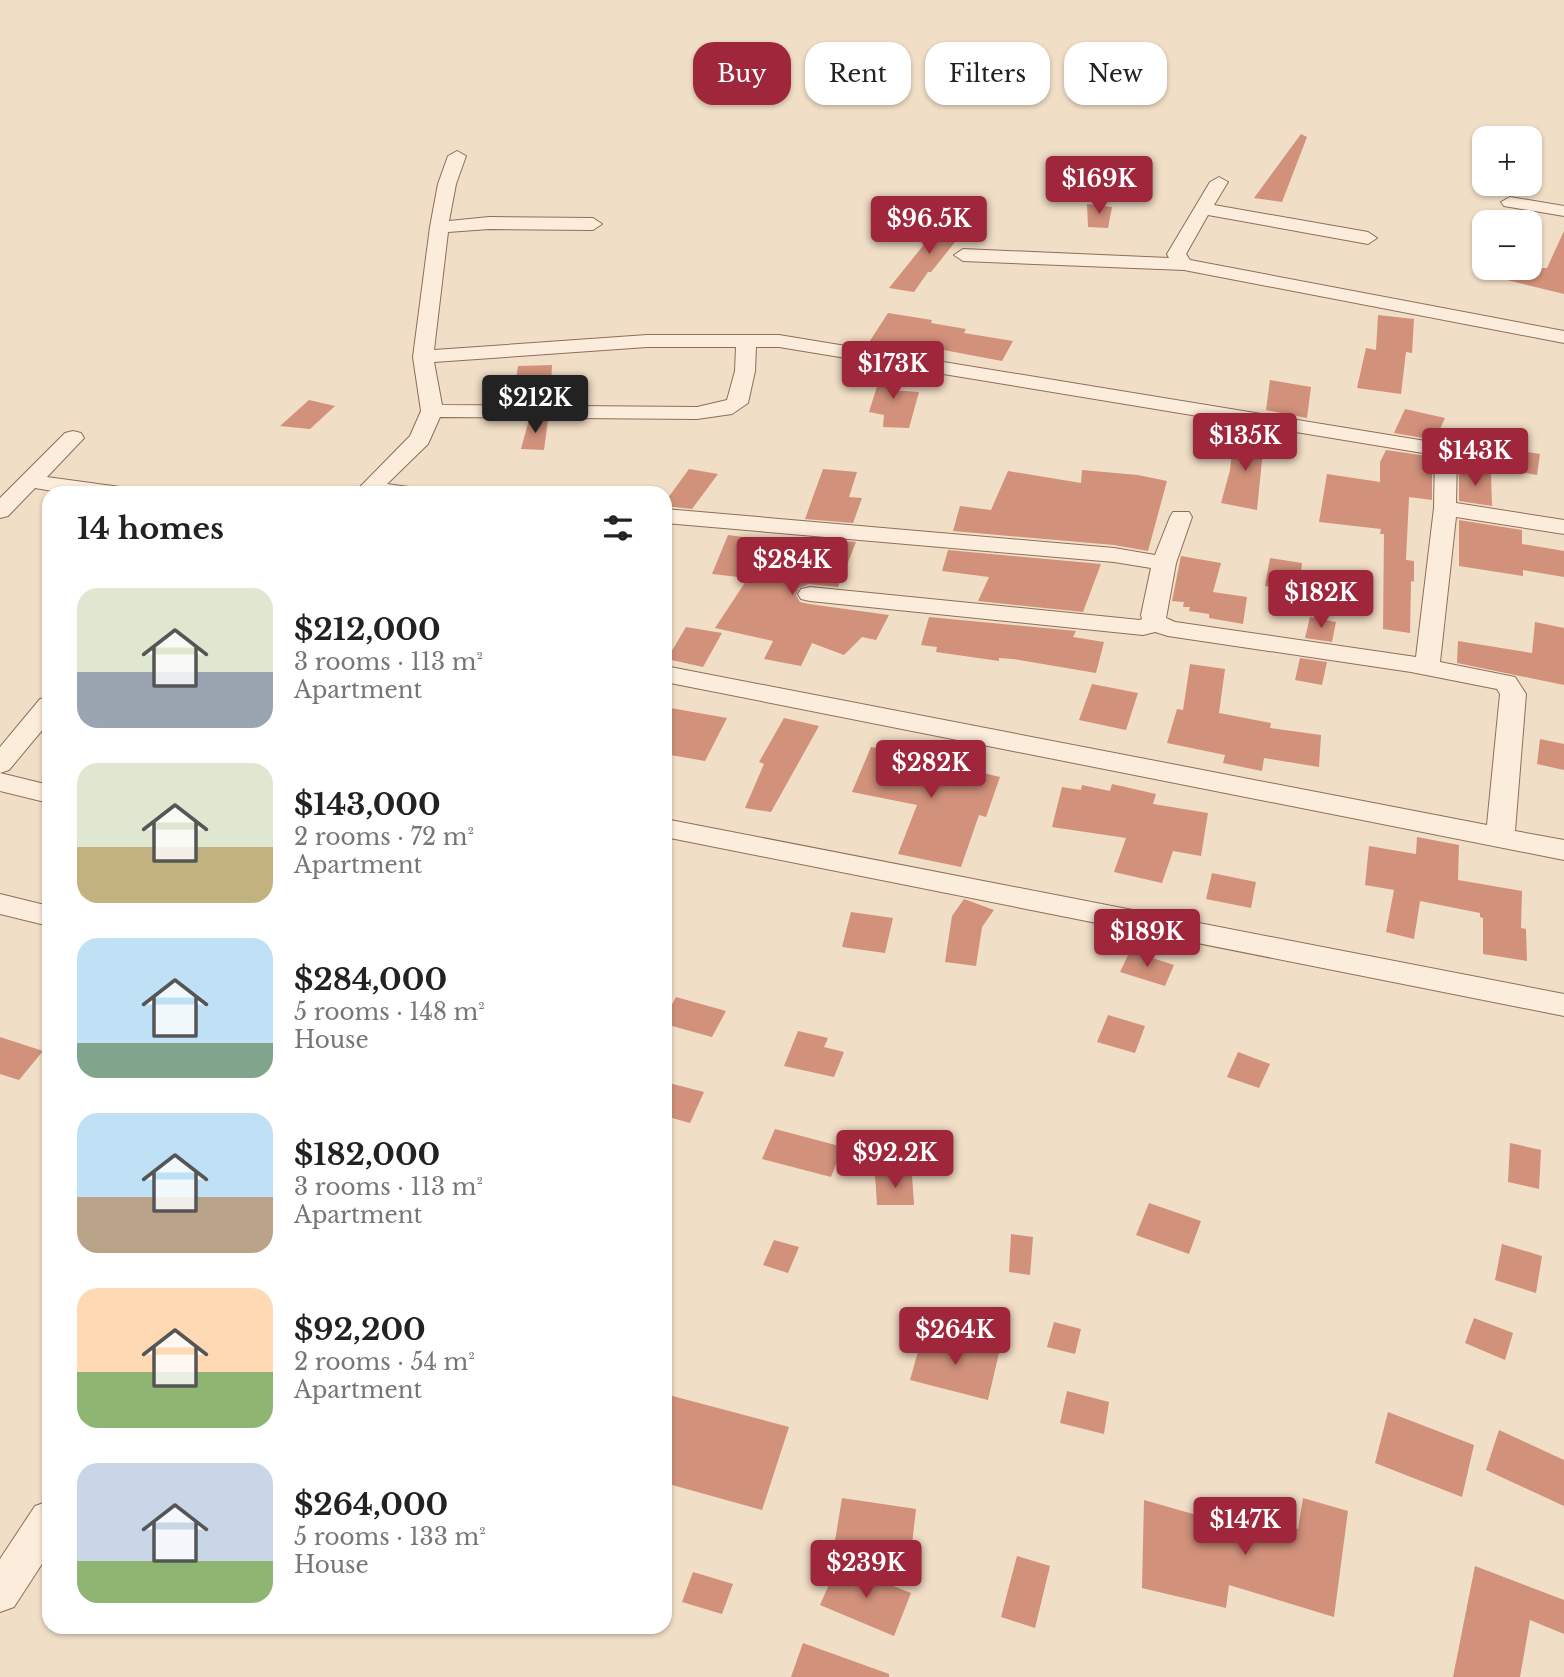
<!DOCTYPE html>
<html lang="en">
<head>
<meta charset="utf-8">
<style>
  :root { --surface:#fff; --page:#f6f6f6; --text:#222; --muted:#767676; --accent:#a0273b }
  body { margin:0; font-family:"Libre Baskerville",serif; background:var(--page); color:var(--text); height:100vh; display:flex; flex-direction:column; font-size:26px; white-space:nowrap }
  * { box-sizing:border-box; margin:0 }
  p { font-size:23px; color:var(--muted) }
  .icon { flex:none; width:38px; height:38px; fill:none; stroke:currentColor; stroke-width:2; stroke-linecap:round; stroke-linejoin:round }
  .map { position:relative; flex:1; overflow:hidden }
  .drawer { position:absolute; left:42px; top:486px; width:630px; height:1148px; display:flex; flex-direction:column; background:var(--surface); border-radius:21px; box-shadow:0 2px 5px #0004 }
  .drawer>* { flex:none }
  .top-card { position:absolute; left:693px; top:42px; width:665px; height:63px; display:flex; gap:14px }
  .buttons { position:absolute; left:1472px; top:126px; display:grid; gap:14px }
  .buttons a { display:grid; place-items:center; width:70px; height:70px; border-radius:14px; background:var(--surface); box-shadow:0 2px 5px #0004; font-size:35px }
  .price { position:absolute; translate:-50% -60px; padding:0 16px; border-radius:7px; background:var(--accent); color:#fff; font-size:23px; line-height:46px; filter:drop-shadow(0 2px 4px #0008) }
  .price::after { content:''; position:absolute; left:50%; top:42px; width:21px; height:16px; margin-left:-10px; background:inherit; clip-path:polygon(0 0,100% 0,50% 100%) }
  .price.selected { background:#222; color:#fff }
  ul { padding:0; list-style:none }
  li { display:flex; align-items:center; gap:21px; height:175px; padding:0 35px }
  li span { display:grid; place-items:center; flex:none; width:196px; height:140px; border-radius:21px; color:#555 }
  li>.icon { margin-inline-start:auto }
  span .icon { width:84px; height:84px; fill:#fffc; stroke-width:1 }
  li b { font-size:30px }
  h2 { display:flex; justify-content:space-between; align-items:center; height:84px; padding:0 35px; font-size:30px }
  .tag { padding:0 24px; border-radius:21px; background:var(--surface); box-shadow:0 2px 5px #0004; font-size:24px; line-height:63px }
  .tag.selected { background:var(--accent); color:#fff }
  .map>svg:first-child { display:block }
  .building { fill:#d1917b }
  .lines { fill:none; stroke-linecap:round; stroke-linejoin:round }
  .minor-casing { stroke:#8e6e5b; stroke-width:2 }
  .minor { fill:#fbecdb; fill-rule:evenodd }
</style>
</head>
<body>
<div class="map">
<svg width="1564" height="1677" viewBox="0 0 1564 1677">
  <rect width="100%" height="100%" fill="#f1dec6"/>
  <g class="building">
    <path d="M1301,134L1307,137L1282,202L1254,198Z"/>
    <path d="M1087,204L1112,207L1108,228L1088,227Z"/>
    <path d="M943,221L968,226L931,272H928L914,292L889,288Z"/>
    <path d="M1564,231V294L1491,276L1492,268H1547Z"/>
    <path d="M888,313L932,320L931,323L966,329L964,333L1013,341L1002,361L917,345L912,354L866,347Z"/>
    <path d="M1378,315L1414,319L1412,353L1406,352L1401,394L1357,388L1366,348L1376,350Z"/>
    <path d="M552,365L550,403L513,402L518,366Z"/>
    <path d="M883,367L902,370L891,390L919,392L909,428L883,427L884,415L869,412Z"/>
    <path d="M1270,380L1311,387L1307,418L1266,410Z"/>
    <path d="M309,400L335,406L310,429L280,426Z"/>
    <path d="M1405,409L1445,418L1435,440L1394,433Z"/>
    <path d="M529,420H548L544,450L521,449Z"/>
    <path d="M1234,436L1264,440L1257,510L1221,503L1230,470Z"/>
    <path d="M1508,449L1540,454L1537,475L1504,469Z"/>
    <path d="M1386,450L1427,456L1423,465L1432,466V500L1409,497L1406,560L1414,561V582L1411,581L1410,633L1383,629L1384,534H1380L1381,529L1319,522L1327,474L1380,482V462Z"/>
    <path d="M689,469L718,474L692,509L665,506V502Z"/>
    <path d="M823,469L857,472L849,497L862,498L853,523L805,519Z"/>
    <path d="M1082,470L1138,475L1167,481L1148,551L1114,545L953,531L960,506L991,510L1008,471L1081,483Z"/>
    <path d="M1459,470L1491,474L1492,506L1459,501Z"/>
    <path d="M1459,520L1522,530V544L1564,551V577L1523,570V576L1459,566Z"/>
    <path d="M728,535L796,544L798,537L856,542L838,587L809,584L799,588L796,595L800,602L809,604L889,615L876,640L862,637L844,655L812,643L801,666L764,659L773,641L715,628L748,578L712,574Z"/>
    <path d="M948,550L1101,564L1083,612L978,601L989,577L942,571Z"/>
    <path d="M1181,556L1221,563L1213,592L1247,597L1243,624L1209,618V614L1189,611L1190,607H1183L1184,602L1172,601Z"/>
    <path d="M1270,558L1302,563L1299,591L1265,586Z"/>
    <path d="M929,617L1076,631L1073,637L1104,642L1096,673L1013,659L999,658V661L936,652L937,647L921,645Z"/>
    <path d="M1310,617L1336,622L1332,642L1305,638Z"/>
    <path d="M1535,622L1564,628V685L1457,663L1458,641L1532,653Z"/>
    <path d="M686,627L722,633L703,667L667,659Z"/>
    <path d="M1300,658L1327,662L1322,685L1295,680Z"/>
    <path d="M1190,664L1225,669L1219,713L1271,723L1270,728L1321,735L1319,767L1264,758L1262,771L1223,763L1225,755L1167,743L1177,709L1183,710Z"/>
    <path d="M1092,684L1138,693L1126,730L1079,720Z"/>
    <path d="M665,707L727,718L705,761L665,754Z"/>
    <path d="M784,718L819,726L771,812L745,808L764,764L759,762Z"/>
    <path d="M1540,739L1564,744V770L1537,764Z"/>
    <path d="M871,747L985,767L983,773L1000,777L986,817L979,815L961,867L898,854L917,805L852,792Z"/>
    <path d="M1112,784L1156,794L1153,804L1208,813L1201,856L1173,851L1162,883L1114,872L1126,838L1052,827L1062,787L1081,790L1082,785L1110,791Z"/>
    <path d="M1417,837L1459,845L1458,880L1522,891L1521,928L1526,929L1527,961L1483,954V918L1480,917V913L1420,901L1414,939L1386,932L1394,890L1365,885L1369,846L1416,854Z"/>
    <path d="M1212,873L1256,882L1251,908L1206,899Z"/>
    <path d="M964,899L994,910L982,927L976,966L945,962L952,916Z"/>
    <path d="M851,912L893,918L885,953L842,947Z"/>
    <path d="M1130,951L1174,965L1165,986L1120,972Z"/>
    <path d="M676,997L726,1011L712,1037L665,1024V1018Z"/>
    <path d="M1108,1015L1145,1026L1135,1053L1097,1042Z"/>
    <path d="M798,1031L828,1038L824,1047L844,1052L834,1077L784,1066Z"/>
    <path d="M0,1037L43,1051L19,1080L0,1074Z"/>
    <path d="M1238,1052L1270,1064L1259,1088L1227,1077Z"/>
    <path d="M665,1082L704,1092L690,1123L665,1116Z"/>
    <path d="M775,1129L843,1147L831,1177L762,1159Z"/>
    <path d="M1510,1143L1541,1150L1539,1189L1508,1182Z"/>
    <path d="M875,1175H912L914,1205H877Z"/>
    <path d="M1149,1203L1201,1221L1189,1254L1136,1235Z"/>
    <path d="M1011,1234L1033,1237L1030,1275L1009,1272Z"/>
    <path d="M774,1240L799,1247L788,1273L763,1265Z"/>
    <path d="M1502,1244L1542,1256L1536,1293L1495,1280Z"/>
    <path d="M1474,1318L1513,1333L1505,1360L1465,1343Z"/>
    <path d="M1054,1322L1081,1329L1075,1354L1047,1347Z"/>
    <path d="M923,1334L999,1353L988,1400L910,1380Z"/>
    <path d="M1067,1391L1109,1402L1104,1434L1060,1423Z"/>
    <path d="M665,1394L789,1427L762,1510L665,1483Z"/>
    <path d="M1388,1412L1474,1445L1462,1497L1375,1463Z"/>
    <path d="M1499,1430L1564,1460V1506L1486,1470Z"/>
    <path d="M842,1498L916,1509L911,1553L835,1541Z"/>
    <path d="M1303,1498L1348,1511L1334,1617L1229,1585L1226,1608L1142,1588L1144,1500L1256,1532L1259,1517L1298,1529Z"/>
    <path d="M1017,1556L1050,1566L1035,1628L1001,1617Z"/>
    <path d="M838,1564L911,1593L894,1636L820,1605Z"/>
    <path d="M1475,1566L1564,1600V1634L1530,1620L1520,1677H1453Z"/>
    <path d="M693,1572L733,1584L722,1614L682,1602Z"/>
    <path d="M803,1643L889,1674V1677H791Z"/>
  </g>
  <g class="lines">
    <defs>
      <g id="minor">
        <path d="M457,151L466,156L456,184L449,221L489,217L593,218L602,224L593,230L489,229L448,232L434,350L647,335H779L1450,445L1457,455L1456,503L1564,520V534L1456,517L1440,662L1515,677L1526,694L1515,831L1564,840V860L665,682V666L1487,825L1500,694L1497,689L1411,672L1168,636L1155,632L1143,635L810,601L801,599L798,594L801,589L810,587L1140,620L1142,619L1141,615L1151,568L1114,562L665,523V509L1114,548L1155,555L1170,517L1173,512H1189L1192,517L1176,563L1166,618L1175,622L1416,657L1434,508L1435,455L779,347H756L755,371L748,403L732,414L697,419L440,417L428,444L387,484L423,489L426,494H353L410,436L421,411L413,357L430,227L438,184L448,156ZM647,347H736L735,371L727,400L697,407L442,405L434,362Z"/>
        <path d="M1219,177L1228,182L1214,205L1368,232L1377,238L1368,244L1208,215L1186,254L1190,260L1564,331V343L1184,270L963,261L954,255L963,249L1169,258L1167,254L1210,182Z"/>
        <path d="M1510,197L1564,206V216L1504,206L1501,202Z"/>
        <path d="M73,431L81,433L84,438L47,477L120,487L128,489L131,494H70L35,488L8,516L0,518V498L65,433Z"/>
        <path d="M49,697V722L9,770L0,773V747L40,699Z"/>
        <path d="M0,773L49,785V803L0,791Z"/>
        <path d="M665,819L1564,994V1016L665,837Z"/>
        <path d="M0,894L49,906V926L0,914Z"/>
        <path d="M49,1501V1553L14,1607L0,1612V1559L35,1506Z"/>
      </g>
    </defs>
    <use href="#minor" class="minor-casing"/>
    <use href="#minor" class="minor"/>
  </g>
</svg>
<div class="buttons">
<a>+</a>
<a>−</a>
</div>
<b class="price" style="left:1099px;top:216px">$169K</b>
<b class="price" style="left:929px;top:256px">$96.5K</b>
<b class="price" style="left:893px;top:401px">$173K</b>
<b class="price selected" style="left:535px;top:435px">$212K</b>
<b class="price" style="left:1245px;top:473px">$135K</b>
<b class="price" style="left:1475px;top:488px">$143K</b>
<b class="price" style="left:792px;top:597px">$284K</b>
<b class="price" style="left:1321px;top:630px">$182K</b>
<b class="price" style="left:931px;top:800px">$282K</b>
<b class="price" style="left:1147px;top:969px">$189K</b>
<b class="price" style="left:895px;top:1190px">$92.2K</b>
<b class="price" style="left:955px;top:1367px">$264K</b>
<b class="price" style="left:1245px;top:1557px">$147K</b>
<b class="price" style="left:866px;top:1600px">$239K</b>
<div class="top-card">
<a class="tag selected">Buy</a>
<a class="tag">Rent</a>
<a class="tag">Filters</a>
<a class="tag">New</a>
</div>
<section class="drawer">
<h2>14 homes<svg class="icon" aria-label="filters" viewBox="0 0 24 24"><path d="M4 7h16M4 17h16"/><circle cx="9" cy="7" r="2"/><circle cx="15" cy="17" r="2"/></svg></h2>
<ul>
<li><span style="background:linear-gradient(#dfe7d0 60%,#9aa5b1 0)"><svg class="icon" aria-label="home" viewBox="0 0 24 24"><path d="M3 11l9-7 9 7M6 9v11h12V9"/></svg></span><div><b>$212,000</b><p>3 rooms · 113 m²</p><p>Apartment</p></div></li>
<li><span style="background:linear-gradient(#dfe7d0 60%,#c2b280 0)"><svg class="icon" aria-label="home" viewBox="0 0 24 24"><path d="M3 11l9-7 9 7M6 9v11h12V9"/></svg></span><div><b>$143,000</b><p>2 rooms · 72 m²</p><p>Apartment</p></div></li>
<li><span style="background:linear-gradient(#bfe0f5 75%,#7fa58c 0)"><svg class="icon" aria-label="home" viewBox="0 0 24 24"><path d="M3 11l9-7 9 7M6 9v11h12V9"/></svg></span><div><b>$284,000</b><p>5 rooms · 148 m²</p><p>House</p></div></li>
<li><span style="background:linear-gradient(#bfe0f5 60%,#b9a48a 0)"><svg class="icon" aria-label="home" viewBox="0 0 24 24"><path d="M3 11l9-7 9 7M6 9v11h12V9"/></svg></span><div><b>$182,000</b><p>3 rooms · 113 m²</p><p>Apartment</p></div></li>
<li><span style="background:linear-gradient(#ffd9b3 60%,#8fb573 0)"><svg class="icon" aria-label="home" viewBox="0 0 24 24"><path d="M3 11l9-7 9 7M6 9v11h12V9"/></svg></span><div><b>$92,200</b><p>2 rooms · 54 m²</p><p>Apartment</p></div></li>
<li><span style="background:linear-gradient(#c9d6e8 70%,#8fb573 0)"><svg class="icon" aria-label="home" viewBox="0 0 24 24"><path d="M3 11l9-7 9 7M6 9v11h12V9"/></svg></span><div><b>$264,000</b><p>5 rooms · 133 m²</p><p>House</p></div></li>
</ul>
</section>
</div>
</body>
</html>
